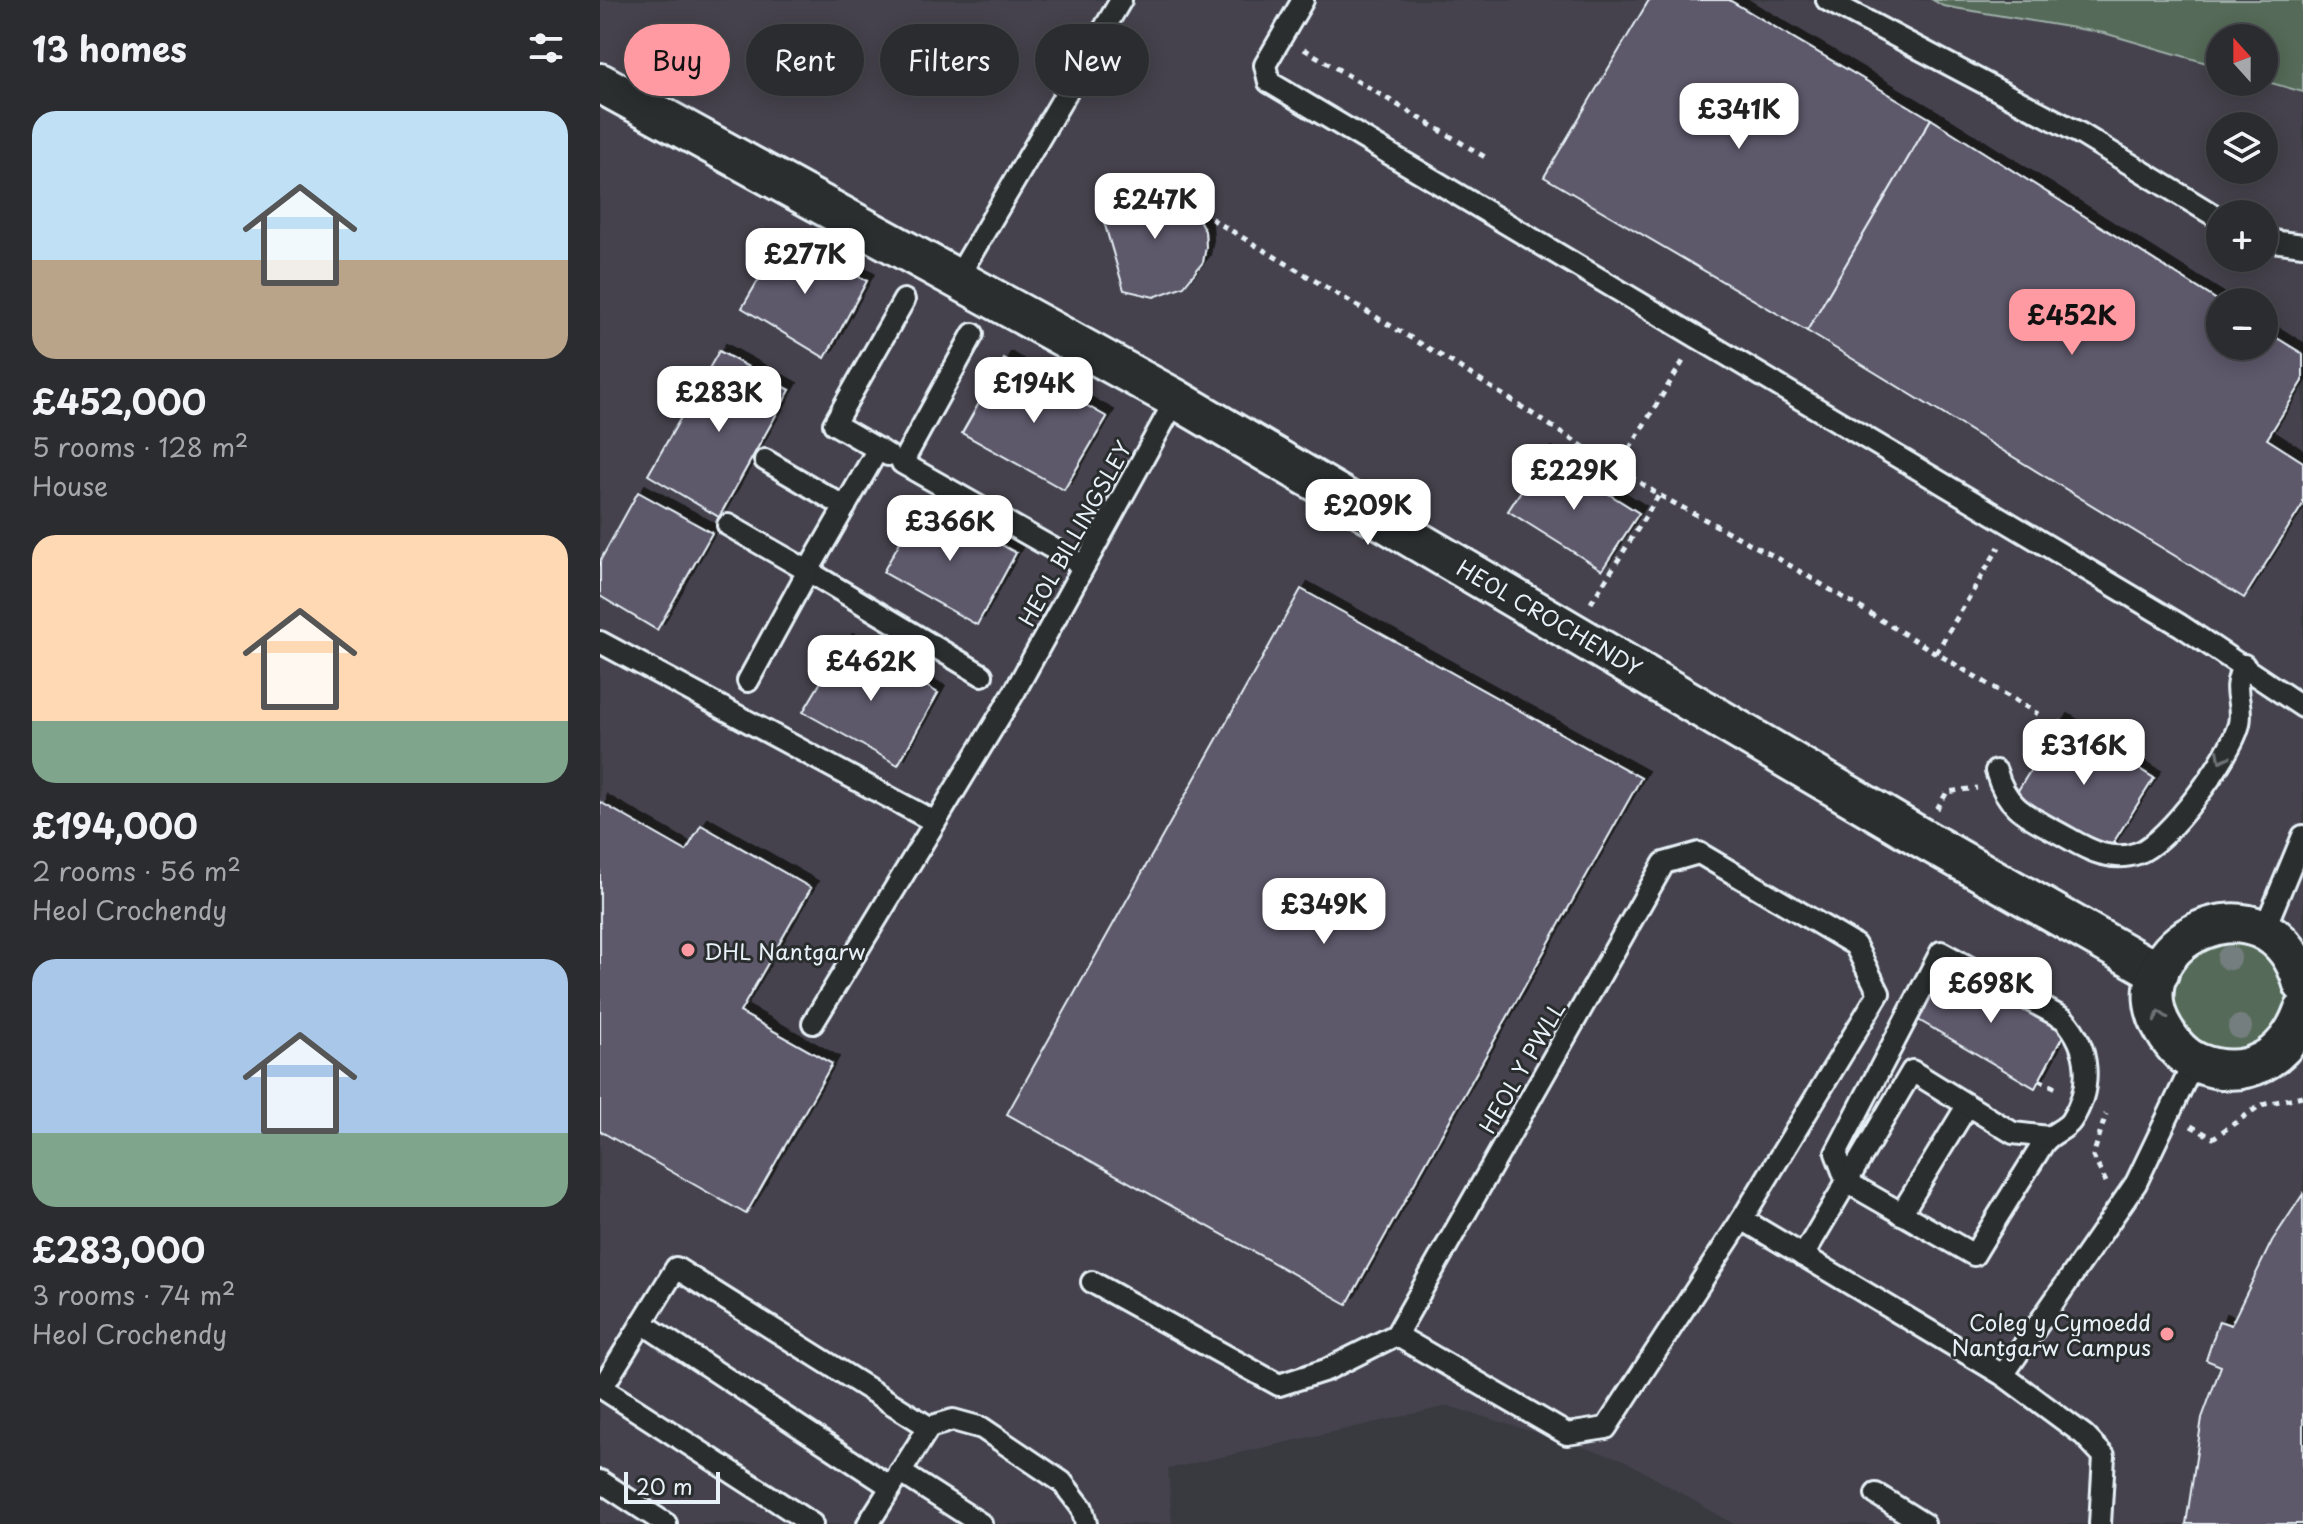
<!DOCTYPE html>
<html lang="en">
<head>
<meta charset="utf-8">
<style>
  :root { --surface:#2b2c30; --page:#333438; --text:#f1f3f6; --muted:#a6a7ab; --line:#47484c; --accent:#ff9aa2 }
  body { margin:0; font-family:"Playpen Sans",sans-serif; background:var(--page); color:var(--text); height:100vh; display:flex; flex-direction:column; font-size:30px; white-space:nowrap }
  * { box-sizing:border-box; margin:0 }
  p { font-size:26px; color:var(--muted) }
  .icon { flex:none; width:44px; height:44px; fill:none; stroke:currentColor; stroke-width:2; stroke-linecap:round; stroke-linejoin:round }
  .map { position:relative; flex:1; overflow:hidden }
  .details { display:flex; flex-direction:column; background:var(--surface); width:600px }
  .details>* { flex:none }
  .top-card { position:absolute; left:24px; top:24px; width:760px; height:72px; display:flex; gap:16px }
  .needle { width:52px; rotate:339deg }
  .buttons { position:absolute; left:1606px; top:24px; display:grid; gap:16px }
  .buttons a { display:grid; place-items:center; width:72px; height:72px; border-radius:50%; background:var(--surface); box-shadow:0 4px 20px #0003,0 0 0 2px var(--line); font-size:40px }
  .scale { position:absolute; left:24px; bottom:20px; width:96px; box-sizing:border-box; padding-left:8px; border:4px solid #e8f1f8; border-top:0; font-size:22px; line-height:28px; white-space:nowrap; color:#e8f1f8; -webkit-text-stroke:6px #2a2d2e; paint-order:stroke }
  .price { position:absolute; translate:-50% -68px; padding:0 18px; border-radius:16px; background:#fff; color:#222; font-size:26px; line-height:52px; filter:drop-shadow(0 2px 4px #0008) }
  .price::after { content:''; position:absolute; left:50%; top:48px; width:24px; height:18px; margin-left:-12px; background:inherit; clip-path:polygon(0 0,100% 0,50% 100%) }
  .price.on { background:var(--accent); color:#111 }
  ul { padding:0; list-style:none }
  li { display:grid; align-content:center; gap:16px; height:424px; padding:0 32px }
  li span { display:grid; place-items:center; height:248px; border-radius:24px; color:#555 }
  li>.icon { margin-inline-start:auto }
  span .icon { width:144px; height:144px; fill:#fffc; stroke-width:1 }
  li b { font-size:34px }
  h2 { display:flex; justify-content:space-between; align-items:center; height:96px; padding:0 32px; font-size:34px }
  .tag { padding:0 28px; border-radius:36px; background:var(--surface); box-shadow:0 4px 20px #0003,0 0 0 2px var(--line); font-size:28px; line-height:72px }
  .tag.on { background:var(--accent); color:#111 }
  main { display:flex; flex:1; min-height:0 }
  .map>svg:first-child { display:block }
  .built { fill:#44434d; fill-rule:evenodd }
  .green { fill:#546b58; stroke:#9eaea8; stroke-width:2 }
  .building { fill:#5d596b; stroke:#e8f1f8; stroke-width:2; filter:url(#shadow) }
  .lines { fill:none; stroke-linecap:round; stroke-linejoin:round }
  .service-casing { stroke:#e8f1f8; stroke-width:26 }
  .minor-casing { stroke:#e8f1f8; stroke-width:44 }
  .path { stroke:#e8f1f8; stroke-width:5; stroke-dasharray:6 6; stroke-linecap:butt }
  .service { stroke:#2a2d2e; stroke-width:20 }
  .minor { stroke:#2a2d2e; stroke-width:38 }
  .tree { fill:#747e7e }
  .oneway { stroke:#6c7275 }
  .poi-dot { fill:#ff9aa2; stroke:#2a2d2e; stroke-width:3 }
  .labels { text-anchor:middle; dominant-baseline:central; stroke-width:6; stroke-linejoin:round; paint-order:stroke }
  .street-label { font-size:22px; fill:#e8f1f8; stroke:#2a2d2e }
  .poi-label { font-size:22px; fill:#e8f1f8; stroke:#2a2d2e; text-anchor:start }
</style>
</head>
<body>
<main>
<section class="details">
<h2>13 homes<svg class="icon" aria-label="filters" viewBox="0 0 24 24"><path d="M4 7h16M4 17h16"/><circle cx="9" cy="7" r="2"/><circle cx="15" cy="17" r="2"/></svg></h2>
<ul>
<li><span style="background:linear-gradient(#bfe0f5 60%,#b9a48a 0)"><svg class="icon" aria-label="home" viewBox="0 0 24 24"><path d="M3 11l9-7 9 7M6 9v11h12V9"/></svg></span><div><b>£452,000</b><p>5 rooms · 128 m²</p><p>House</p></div></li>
<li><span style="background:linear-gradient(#ffd9b3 75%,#7fa58c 0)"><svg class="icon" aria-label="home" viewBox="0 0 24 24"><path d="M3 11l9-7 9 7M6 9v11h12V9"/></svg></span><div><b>£194,000</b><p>2 rooms · 56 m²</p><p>Heol Crochendy</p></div></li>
<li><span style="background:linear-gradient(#a9c7e8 70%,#7fa58c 0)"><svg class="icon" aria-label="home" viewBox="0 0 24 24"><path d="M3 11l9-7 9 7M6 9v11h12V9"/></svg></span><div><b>£283,000</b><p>3 rooms · 74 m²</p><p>Heol Crochendy</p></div></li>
</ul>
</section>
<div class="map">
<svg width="1703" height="1524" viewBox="0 0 1703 1524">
  <defs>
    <filter id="shadow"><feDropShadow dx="7" dy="-7" stdDeviation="0" flood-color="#0009"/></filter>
  </defs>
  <rect width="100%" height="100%" fill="#393a40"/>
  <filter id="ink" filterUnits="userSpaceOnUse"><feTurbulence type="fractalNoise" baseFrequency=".0125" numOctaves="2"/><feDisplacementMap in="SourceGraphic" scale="16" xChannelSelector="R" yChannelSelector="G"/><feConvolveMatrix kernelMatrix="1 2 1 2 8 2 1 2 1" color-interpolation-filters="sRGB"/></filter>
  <g filter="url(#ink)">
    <path class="built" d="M0,0H1333L1343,6L1505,33L1620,67V82L1664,81L1703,92V1524H1134L1022,1459L848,1406L568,1469L572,1524H0ZM1620,126H1664V170H1620ZM1620,214H1664V258H1620ZM1620,302H1664V346H1620Z"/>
    <g class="green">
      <path d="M1333,0H1703V92L1664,81V38H1620V67L1504,33L1343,6Z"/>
      <path d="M1614,924L1698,965L1681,1051L1594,1062L1559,973Z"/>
    </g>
    <g class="building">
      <path d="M1049,0H1129L1331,119L1207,331L944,177Z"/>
      <path d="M1331,119L1620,302V346H1664V330L1703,354V381L1667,439L1703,462V504L1644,598L1207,331Z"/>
      <path d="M548,187L578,194L590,203L605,231L606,247L603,262L584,286L554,297L524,290L502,215L519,198Z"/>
      <path d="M184,236L267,281L225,358L142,308Z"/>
      <path d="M119,351L190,390L119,517L48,475Z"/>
      <path d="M404,359L507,417L464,490L362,433Z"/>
      <path d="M945,454L1039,513L1002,570L908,511Z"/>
      <path d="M38,492L112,533L57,630L0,596V561Z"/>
      <path d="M323,501L416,553L377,625L283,572Z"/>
      <path d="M701,589L1041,778L747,1304L407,1114Z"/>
      <path d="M246,640L338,693L298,765L203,712Z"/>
      <path d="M1461,721L1554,778L1506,854L1414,797Z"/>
      <path d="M0,802L86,851L101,825L211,888L140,1012L232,1064L146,1214L0,1131Z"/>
      <path d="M1348,963L1466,1030L1435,1088L1315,1018Z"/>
      <path d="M1703,1194V1524H1586L1602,1418L1621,1366L1606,1360L1619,1321L1631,1325L1672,1241Z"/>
    </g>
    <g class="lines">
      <defs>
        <g id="service">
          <path d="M703,0L665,65L669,82L1580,625L1703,707"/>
          <path d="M1227,0L1481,134L1620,219"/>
          <path d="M1664,240L1703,245"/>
          <path d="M356,280L521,0"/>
          <path d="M373,334L302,463L482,565"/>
          <path d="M278,449L208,571L382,675"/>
          <path d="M288,455L234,424L304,300"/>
          <path d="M165,460L245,507"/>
          <path d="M128,525L208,571L148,681"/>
          <path d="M0,642L335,822"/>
          <path d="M1396,771C1408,813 1432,817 1468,838C1490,851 1512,862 1538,853C1568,842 1631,756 1639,724C1644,700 1629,694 1644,665"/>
          <path d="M1099,853L1255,945L1279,993L1142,1219L1006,1428L967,1434L796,1335L1064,863Z"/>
          <path d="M1664,930L1703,836"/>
          <path d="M1341,952L1464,1019C1490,1047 1493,1088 1471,1121C1464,1131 1450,1133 1443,1144C1420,1181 1397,1217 1374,1255L1247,1182L1236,1153Z"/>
          <path d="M213,1023L415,691L576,399"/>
          <path d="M1301,1214L1367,1106"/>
          <path d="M1142,1219L1403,1375L1484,1435L1504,1456L1500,1524"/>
          <path d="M1203,1256L1312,1071L1413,1133L1448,1137"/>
          <path d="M492,1282L679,1385L726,1370L796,1335"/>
          <path d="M42,1323L291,1487"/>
          <path d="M1403,1375L1536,1183L1594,1062"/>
          <path d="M300,1472L381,1524"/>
          <path d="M0,1481L66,1524"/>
          <path d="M1276,1494L1324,1524"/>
          <path d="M212,1524L2,1388L76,1268L329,1427"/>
          <path d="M268,1524L329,1427L353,1420L382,1428L462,1482L482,1508L486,1524"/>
        </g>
        <g id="minor">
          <path d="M0,83L576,399L1320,837L1559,973"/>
          <path d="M1703,984C1669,864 1512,945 1564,1030C1572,1044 1582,1057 1598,1063C1646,1082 1686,1058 1703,1012"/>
        </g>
      </defs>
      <use href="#service" class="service-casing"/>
      <use href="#minor" class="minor-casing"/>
      <g class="path">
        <path d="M704,49L885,157"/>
        <path d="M605,186V215L853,363L1059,495L1179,559L1438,714"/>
        <path d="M1017,469L1085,358"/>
        <path d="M991,603L1059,495"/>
        <path d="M1336,653L1399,547"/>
        <path d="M1337,809L1347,792L1377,788"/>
        <path d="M1439,1080L1459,1089"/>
        <path d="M1591,1126L1613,1138L1661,1105L1703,1096"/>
        <path d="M1506,1182L1493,1156L1506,1114"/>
      </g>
      <use href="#service" class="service"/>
      <use href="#minor" class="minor"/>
    </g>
    <g class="tree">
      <circle cx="1629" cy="958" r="12"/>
      <circle cx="1640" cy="1027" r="12"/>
    </g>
    <defs><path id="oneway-chevron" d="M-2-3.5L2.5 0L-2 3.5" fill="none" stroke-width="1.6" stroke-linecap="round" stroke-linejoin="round" transform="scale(2)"/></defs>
    <g class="oneway">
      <use href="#oneway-chevron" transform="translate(1622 757) rotate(117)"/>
      <use href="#oneway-chevron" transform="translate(1560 1016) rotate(-106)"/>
    </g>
  </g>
  <g class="poi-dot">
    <circle cx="88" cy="950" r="8"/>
    <circle cx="1567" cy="1334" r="8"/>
  </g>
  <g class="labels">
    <g class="street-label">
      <text transform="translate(474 533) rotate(-61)">HEOL BILLINGSLEY</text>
      <text transform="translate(950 617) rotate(30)">HEOL CROCHENDY</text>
      <text transform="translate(921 1067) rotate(-60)">HEOL Y PWLL</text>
    </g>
    <g class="poi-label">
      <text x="104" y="950">DHL Nantgarw</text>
      <text x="1551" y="1321" text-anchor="end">Coleg y Cymoedd<tspan x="1551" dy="25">Nantgarw Campus</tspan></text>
    </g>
  </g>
</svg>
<div class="buttons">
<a><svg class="needle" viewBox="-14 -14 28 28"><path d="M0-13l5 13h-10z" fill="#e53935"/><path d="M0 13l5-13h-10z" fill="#a6a7ab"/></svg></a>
<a><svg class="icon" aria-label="layers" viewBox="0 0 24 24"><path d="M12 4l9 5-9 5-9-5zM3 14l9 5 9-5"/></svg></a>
<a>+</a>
<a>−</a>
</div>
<div class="scale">20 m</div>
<b class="price" style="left:1139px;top:151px">£341K</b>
<b class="price" style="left:555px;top:241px">£247K</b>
<b class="price" style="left:205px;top:296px">£277K</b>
<b class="price on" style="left:1472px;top:357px">£452K</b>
<b class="price" style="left:434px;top:425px">£194K</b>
<b class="price" style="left:119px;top:434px">£283K</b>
<b class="price" style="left:974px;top:512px">£229K</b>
<b class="price" style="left:768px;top:547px">£209K</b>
<b class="price" style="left:350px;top:563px">£366K</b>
<b class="price" style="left:271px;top:703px">£462K</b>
<b class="price" style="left:1484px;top:787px">£316K</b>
<b class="price" style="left:724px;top:946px">£349K</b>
<b class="price" style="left:1391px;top:1025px">£698K</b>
<div class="top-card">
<a class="tag on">Buy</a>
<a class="tag">Rent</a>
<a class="tag">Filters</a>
<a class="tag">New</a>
</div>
</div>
</main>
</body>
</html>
